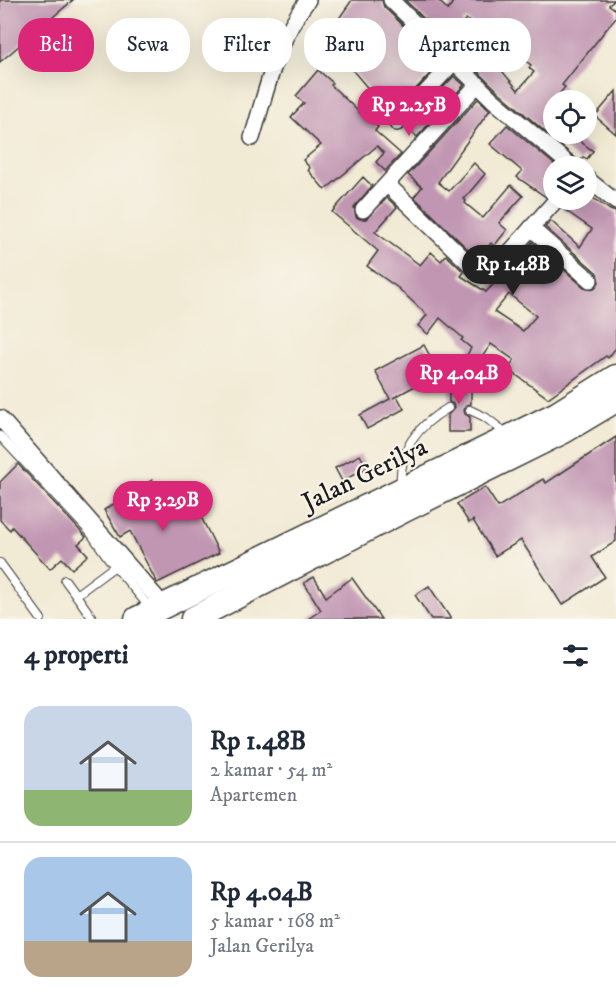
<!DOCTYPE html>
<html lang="id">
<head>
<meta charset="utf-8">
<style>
  :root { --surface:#fff; --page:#f6f6f7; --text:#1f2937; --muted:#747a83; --line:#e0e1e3; --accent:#db2777 }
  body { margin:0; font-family:"IM FELL DW Pica",serif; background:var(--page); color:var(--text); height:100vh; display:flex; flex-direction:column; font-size:22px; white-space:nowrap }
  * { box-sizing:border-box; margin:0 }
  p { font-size:20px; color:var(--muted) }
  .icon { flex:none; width:33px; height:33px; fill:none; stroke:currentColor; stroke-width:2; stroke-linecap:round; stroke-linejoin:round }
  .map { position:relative; height:619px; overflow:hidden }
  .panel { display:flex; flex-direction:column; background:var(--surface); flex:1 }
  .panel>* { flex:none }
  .hud { position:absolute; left:18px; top:18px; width:580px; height:54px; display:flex; gap:12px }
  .buttons { position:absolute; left:543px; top:90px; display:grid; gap:12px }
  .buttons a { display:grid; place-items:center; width:54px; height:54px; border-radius:50%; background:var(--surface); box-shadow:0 6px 24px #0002; font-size:30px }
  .price { position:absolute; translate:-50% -51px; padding:0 14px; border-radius:21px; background:var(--accent); color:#fff; font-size:20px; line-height:39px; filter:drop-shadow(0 2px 3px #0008) }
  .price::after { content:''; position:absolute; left:50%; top:36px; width:18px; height:14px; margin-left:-9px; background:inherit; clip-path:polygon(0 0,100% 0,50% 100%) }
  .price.current { background:#222; color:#fff }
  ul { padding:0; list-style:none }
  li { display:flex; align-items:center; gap:18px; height:150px; padding:0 24px }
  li+li { border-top:2px solid var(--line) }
  li span { display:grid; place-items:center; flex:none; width:168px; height:120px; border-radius:18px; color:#555 }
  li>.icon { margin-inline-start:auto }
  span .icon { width:72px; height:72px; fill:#fffc; stroke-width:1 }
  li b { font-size:26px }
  h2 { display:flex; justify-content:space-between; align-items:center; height:72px; padding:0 24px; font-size:26px }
  .pill { padding:0 21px; border-radius:24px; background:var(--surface); box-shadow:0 6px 24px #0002; font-size:21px; line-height:54px }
  .pill.current { background:var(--accent); color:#fff }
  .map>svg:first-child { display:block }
  .building { fill:#c196b2; fill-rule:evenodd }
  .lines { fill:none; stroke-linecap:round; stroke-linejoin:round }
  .service-casing { stroke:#3c3b38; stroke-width:10 }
  .minor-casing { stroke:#3c3b38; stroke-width:18 }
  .trunk-casing { stroke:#3c3b38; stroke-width:27 }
  .service { stroke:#fff; stroke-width:8 }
  .minor { stroke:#fff; stroke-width:15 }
  .trunk { stroke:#fff; stroke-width:24 }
  .labels { text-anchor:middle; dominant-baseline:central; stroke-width:4.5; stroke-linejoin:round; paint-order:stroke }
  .street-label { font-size:26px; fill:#1c1c1c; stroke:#f7f3e8 }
</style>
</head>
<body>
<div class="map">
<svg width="616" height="619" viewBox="0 0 616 619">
  <rect width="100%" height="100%" fill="#f7f3e8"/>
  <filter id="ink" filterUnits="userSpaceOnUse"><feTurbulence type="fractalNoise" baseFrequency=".0167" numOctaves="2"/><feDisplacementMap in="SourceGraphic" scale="12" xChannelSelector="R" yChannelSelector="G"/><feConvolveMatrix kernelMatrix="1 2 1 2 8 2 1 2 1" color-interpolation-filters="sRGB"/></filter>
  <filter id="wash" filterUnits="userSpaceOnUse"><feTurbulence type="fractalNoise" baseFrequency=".008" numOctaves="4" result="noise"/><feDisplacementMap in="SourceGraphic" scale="24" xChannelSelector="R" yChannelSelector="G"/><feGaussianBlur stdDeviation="1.35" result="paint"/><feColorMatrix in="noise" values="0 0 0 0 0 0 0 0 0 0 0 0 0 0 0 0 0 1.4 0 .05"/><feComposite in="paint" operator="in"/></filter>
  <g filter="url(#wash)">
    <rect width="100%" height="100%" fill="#f1ead4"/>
    <g id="blocks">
      <g class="building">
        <path d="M0,0H73L0,62Z"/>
        <path d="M352,0H382L384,7L441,62L394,112L371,92L349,66L339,59L356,40L335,24Z"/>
        <path d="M405,0H438L448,10L454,0H615L609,5L616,10V17L562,85L565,87L549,107L554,110V134H570L593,151L587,159L583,157L580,162L500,93ZM466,19L512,55L514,53L531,65L529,68L534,72L518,90L462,23Z"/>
        <path d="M318,70L333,83L331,85L360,113L378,127L375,131L401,154L385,171L376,162L384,153L377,146L325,190L308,170L310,168L303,160L321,145L291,117L304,103L296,96Z"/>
        <path d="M454,76L464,85L417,137L407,127L409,124Z"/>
        <path d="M616,91V134L595,116Z"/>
        <path d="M478,99L490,110L438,182L449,191L474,163L485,174L464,199L466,201L465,203L483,218L511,185L523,196L499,223L507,230L494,246L491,243L478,259L414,197L422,187L408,175Z"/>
        <path d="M507,125L554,164V191L546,197L517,177L522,171L490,144Z"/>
        <path d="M363,177L372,186L354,207L356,217L360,219H366L387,198L397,207L375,232L420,265L431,252L441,261L446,255L464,272L461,276L486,292L506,271L509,273L526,255L523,252L532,242L584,287L594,289L599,282L597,273L545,227L551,221L580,247L592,229L562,208L565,200H586V193L610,210L616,212V348L608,358L606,356L548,398L508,369L514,360L491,344L478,363L467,355L471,348L461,340L463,338L440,318L428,334L418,326L427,315L398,288L367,266L378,251L332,212ZM509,294L536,316L523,331L494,312Z"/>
        <path d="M424,345L439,373L393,398L397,396L404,409L367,429L360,415L390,399L375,371Z"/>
        <path d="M449,378H471V404L466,405L464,410L465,414L470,417V432H448V415L454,408L453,404L449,402Z"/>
        <path d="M616,437V541L592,557L605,577L562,605L521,540L495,556L473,520L469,523L457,504L485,487L498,507L543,479L546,483Z"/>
        <path d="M360,455L367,468L342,481L335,468Z"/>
        <path d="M18,464L86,537L78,544L88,555L72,569L62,558L50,569L12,527L10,530L0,520V482Z"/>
        <path d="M152,480L172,513L194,503L219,553L157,583L130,531L120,537L104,510Z"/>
        <path d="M314,577L326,597L352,578L381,619H308L321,610L304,583Z"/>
        <path d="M429,586L451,619H431L415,595Z"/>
      </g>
    </g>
  </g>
  <g filter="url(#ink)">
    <use href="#blocks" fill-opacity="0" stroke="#3c3b38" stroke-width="1.5"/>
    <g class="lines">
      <defs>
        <g id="service">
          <path d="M470,410L485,417L507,434"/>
          <path d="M0,436L90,532L109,559L151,609"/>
          <path d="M401,488C398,450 417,426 448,408"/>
          <path d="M0,563L41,619"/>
          <path d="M65,580L76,595"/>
          <path d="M93,619L76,595L115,566"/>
        </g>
        <g id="minor">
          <path d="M391,0L493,100L571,166"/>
          <path d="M397,123L455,61"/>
          <path d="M252,138C266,92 277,39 308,0"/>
          <path d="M586,178L616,202"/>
          <path d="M388,185L479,273L484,274L493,271L556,200"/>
          <path d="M363,210L478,84"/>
          <path d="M531,228L590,280"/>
          <path d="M0,418L164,606"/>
        </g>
        <g id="trunk">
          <path d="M137,619L557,414L616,377"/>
          <path d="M193,619L406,509L564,431L616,400"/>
        </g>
      </defs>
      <use href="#service" class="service-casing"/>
      <use href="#minor" class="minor-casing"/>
      <use href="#trunk" class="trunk-casing"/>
      <use href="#service" class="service"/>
      <use href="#minor" class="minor"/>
      <use href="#trunk" class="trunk"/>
    </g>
  </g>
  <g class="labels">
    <g class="street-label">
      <text transform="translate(365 475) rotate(-26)">Jalan Gerilya</text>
    </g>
  </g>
</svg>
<div class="buttons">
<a><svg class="icon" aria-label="locate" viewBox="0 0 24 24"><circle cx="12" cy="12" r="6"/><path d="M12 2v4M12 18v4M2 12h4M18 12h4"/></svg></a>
<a><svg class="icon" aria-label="layers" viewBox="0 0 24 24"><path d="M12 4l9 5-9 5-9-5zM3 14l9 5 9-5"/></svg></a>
</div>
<b class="price" style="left:409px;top:137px">Rp 2.25B</b>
<b class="price current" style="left:513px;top:296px">Rp 1.48B</b>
<b class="price" style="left:459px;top:405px">Rp 4.04B</b>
<b class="price" style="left:163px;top:532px">Rp 3.29B</b>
<div class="hud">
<a class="pill current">Beli</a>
<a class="pill">Sewa</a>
<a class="pill">Filter</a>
<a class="pill">Baru</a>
<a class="pill">Apartemen</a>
</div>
</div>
<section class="panel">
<h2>4 properti<svg class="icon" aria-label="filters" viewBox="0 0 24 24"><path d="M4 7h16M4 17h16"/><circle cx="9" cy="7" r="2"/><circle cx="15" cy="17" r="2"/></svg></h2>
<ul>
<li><span style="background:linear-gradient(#c9d6e8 70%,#8fb573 0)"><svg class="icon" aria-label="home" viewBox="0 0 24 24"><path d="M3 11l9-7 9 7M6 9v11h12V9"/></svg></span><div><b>Rp 1.48B</b><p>2 kamar · 54 m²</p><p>Apartemen</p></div></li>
<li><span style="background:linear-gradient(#a9c7e8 70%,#b9a48a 0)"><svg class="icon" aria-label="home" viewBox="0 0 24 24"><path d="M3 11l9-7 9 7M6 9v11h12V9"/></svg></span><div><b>Rp 4.04B</b><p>5 kamar · 168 m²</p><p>Jalan Gerilya</p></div></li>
</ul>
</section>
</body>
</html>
